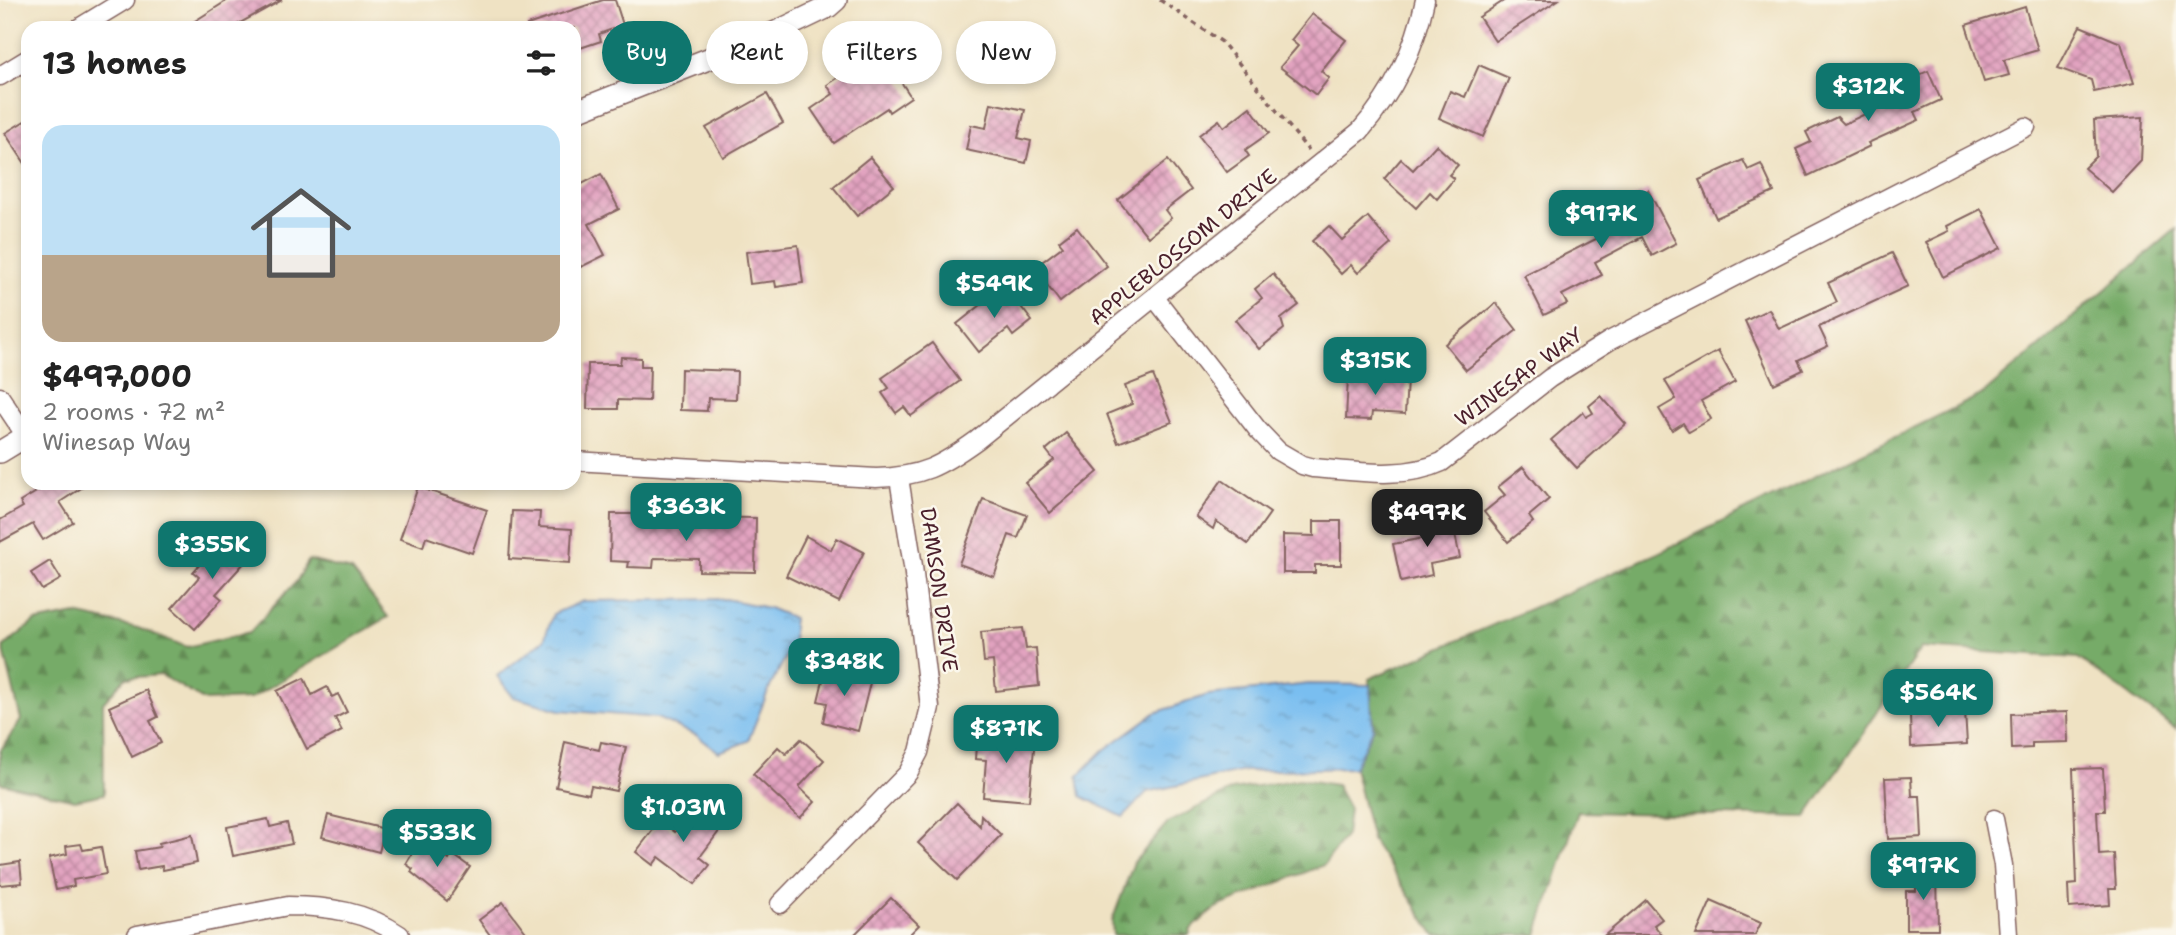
<!DOCTYPE html>
<html lang="en">
<head>
<meta charset="utf-8">
<style>
  :root { --surface:#fff; --page:#f2f2f2; --text:#222; --muted:#767676; --accent:#0f766e }
  body { margin:0; font-family:"Shantell Sans",sans-serif; background:var(--page); color:var(--text); height:100vh; display:flex; flex-direction:column; font-size:26px; white-space:nowrap }
  * { box-sizing:border-box; margin:0 }
  p { font-size:23px; color:var(--muted) }
  .icon { flex:none; width:38px; height:38px; fill:none; stroke:currentColor; stroke-width:2; stroke-linecap:round; stroke-linejoin:round }
  .map { position:relative; flex:1; overflow:hidden }
  .sheet { position:absolute; left:21px; top:21px; width:560px; height:469px; display:flex; flex-direction:column; background:var(--surface); border-radius:21px; box-shadow:0 4px 10px #0003 }
  .sheet>* { flex:none }
  .guide { position:absolute; left:602px; top:21px; width:665px; height:63px; display:flex; gap:14px }
  .price { position:absolute; translate:-50% -60px; padding:0 16px; border-radius:14px; background:var(--accent); color:#fff; font-size:23px; line-height:46px; filter:drop-shadow(0 2px 4px #0008) }
  .price::after { content:''; position:absolute; left:50%; top:42px; width:21px; height:16px; margin-left:-10px; background:inherit; clip-path:polygon(0 0,100% 0,50% 100%) }
  .price.current { background:#222; color:#fff }
  ul { padding:0; list-style:none }
  li { display:grid; align-content:center; gap:14px; height:371px; padding:0 21px }
  li span { display:grid; place-items:center; height:217px; border-radius:21px; color:#555 }
  li>.icon { margin-inline-start:auto }
  span .icon { width:126px; height:126px; fill:#fffc; stroke-width:1 }
  li b { font-size:30px }
  h2 { display:flex; justify-content:space-between; align-items:center; height:84px; padding:0 21px; font-size:30px }
  .chip { padding:0 24px; border-radius:32px; background:var(--surface); box-shadow:0 4px 10px #0003; font-size:24px; line-height:63px }
  .chip.current { background:var(--accent); color:#fff }
  .map>svg:first-child { display:block }
  .forest { fill:url(#forest-firs); stroke:#606549; stroke-width:2 }
  .water { fill:url(#water-ripples); stroke:#626e8e; stroke-width:2 }
  .building { fill:url(#building-cross-hatch) }
  .lines { fill:none; stroke-linecap:round; stroke-linejoin:round }
  .minor-casing { stroke:#846360; stroke-width:21 }
  .tertiary-casing { stroke:#846360; stroke-width:24 }
  .path { stroke:#846360; stroke-width:3.5; stroke-dasharray:5 5; stroke-linecap:butt }
  .minor { stroke:#fff; stroke-width:18 }
  .tertiary { stroke:#fff; stroke-width:21 }
  .labels { text-anchor:middle; dominant-baseline:central; stroke-width:5; stroke-linejoin:round; paint-order:stroke }
  .street-label { font-size:21px; fill:#4a1f2b; stroke:#fbf7ec }
</style>
</head>
<body>
<div class="map">
<svg width="2176" height="935" viewBox="0 0 2176 935">
  <defs>
    <pattern id="forest-firs" width="22" height="20" patternUnits="userSpaceOnUse" patternTransform="scale(1.75)"><rect width="22" height="20" fill="#76ab67"/><path d="M5 1l3.5 6h-7zM16 11l3.5 6h-7z" fill="#638b55"/></pattern>
    <pattern id="water-ripples" width="26" height="14" patternUnits="userSpaceOnUse" patternTransform="scale(1.75)"><rect width="26" height="14" fill="#79bef0"/><path d="M2 4q2-2 4 0t4 0M15 11q2-2 4 0t4 0" fill="none" stroke="#659ac3"/></pattern>
    <pattern id="building-cross-hatch" width="8" height="8" patternUnits="userSpaceOnUse" patternTransform="scale(1.75)"><rect width="8" height="8" fill="#e2a3c0"/><path d="M0 0l8 8M0 8l8-8" fill="none" stroke="#b9849c"/></pattern>
  </defs>
  <rect width="100%" height="100%" fill="#fbf7ec"/>
  <filter id="ink" filterUnits="userSpaceOnUse"><feTurbulence type="fractalNoise" baseFrequency=".0143" numOctaves="2"/><feDisplacementMap in="SourceGraphic" scale="14" xChannelSelector="R" yChannelSelector="G"/><feConvolveMatrix kernelMatrix="1 2 1 2 8 2 1 2 1" color-interpolation-filters="sRGB"/></filter>
  <filter id="wash" filterUnits="userSpaceOnUse"><feTurbulence type="fractalNoise" baseFrequency=".00686" numOctaves="4" result="noise"/><feDisplacementMap in="SourceGraphic" scale="28" xChannelSelector="R" yChannelSelector="G"/><feGaussianBlur stdDeviation="1.57" result="paint"/><feColorMatrix in="noise" values="0 0 0 0 0 0 0 0 0 0 0 0 0 0 0 0 0 1.4 0 .05"/><feComposite in="paint" operator="in"/></filter>
  <g filter="url(#wash)">
    <rect width="100%" height="100%" fill="#efe2c3"/>
    <g class="forest">
      <path d="M2176,229V729L2078,658L1921,648L1806,817L1578,812L1537,935H1435L1372,840L1354,768L1373,729L1369,679L1658,553L1983,394Z"/>
      <path d="M309,560L352,571L388,617L250,699L205,701L161,675L125,678L103,703L104,794L75,800L0,783V751L21,720L3,647L34,622L76,614L138,628L187,647L250,632L296,582Z"/>
      <path d="M1300,779L1336,785L1349,809L1346,835L1324,865L1217,907L1191,929L1189,935H1113L1112,921L1134,862L1169,822L1232,790Z"/>
    </g>
    <g class="water">
      <path d="M726,599L769,608L793,618V643L769,689L748,741L719,752L696,735L657,718L560,710L513,697L497,676L544,640L553,614L583,601Z"/>
      <path d="M1309,684L1370,685L1373,729L1354,768L1244,771L1147,792L1123,817L1081,796L1078,776L1104,750L1155,713L1208,695Z"/>
    </g>
    <g id="blocks">
      <g class="building">
        <path d="M228,0H282L231,28H184Z"/>
        <path d="M603,0H615L623,25L599,34L601,41L574,50V28H528L527,25Z"/>
        <path d="M1505,0H1558L1495,41L1479,17Z"/>
        <path d="M2025,7L2038,50L2004,60L2009,75L1984,82L1966,25Z"/>
        <path d="M1312,14L1346,40L1321,71L1329,78L1316,95L1280,67L1298,46L1291,40Z"/>
        <path d="M2080,26L2121,43L2134,83L2094,92L2091,80L2058,68Z"/>
        <path d="M880,50L911,97L889,112L887,108L834,143L811,109L833,94L827,85Z"/>
        <path d="M1479,65L1509,78L1483,137L1439,118L1450,91L1465,97Z"/>
        <path d="M1928,71L1941,100L1915,112L1919,120L1868,143L1870,146L1808,176L1796,149L1811,142L1806,132L1837,117L1844,124L1878,108L1871,91L1891,82L1893,86Z"/>
        <path d="M767,94L783,123L723,157L706,128Z"/>
        <path d="M991,103L1025,110L1018,138L1031,141L1026,163L966,150L971,125L986,128Z"/>
        <path d="M1250,107L1269,133L1245,150L1249,156L1227,172L1199,135L1219,120L1224,127Z"/>
        <path d="M2143,117L2141,161L2112,192L2084,168L2096,156L2094,120Z"/>
        <path d="M28,119V168L5,133Z"/>
        <path d="M1436,145L1458,165L1449,175L1454,179L1437,199L1430,192L1416,208L1384,179L1401,159L1413,170Z"/>
        <path d="M870,157L894,186L857,216L833,187Z"/>
        <path d="M1168,160L1191,190L1165,210L1171,218L1148,237L1118,200Z"/>
        <path d="M1743,160L1748,170L1761,164L1774,192L1716,218L1699,180Z"/>
        <path d="M601,174L619,209L589,224L605,255L581,267L574,254V188Z"/>
        <path d="M1648,190L1676,243L1652,256L1642,237L1595,262L1602,275L1562,295L1567,304L1544,315L1524,275L1600,237L1591,220Z"/>
        <path d="M1981,209L2001,248L1943,277L1926,242L1949,231L1947,226Z"/>
        <path d="M1368,217L1391,244L1358,273L1351,265L1341,274L1312,241L1329,226L1342,240Z"/>
        <path d="M1077,227L1107,266L1060,302L1034,268L1063,246L1059,241Z"/>
        <path d="M798,245L803,283L776,287L775,281L750,284L746,252Z"/>
        <path d="M1892,253L1908,286L1819,327L1828,346L1798,360L1803,370L1774,384L1745,321L1769,309L1779,329L1837,302L1828,283Z"/>
        <path d="M1273,274L1299,305L1281,319L1284,329L1259,349L1235,320L1262,298L1255,289Z"/>
        <path d="M1005,286L1032,321L1013,336L1008,329L979,352L957,324Z"/>
        <path d="M1496,303L1517,330L1466,370L1445,344Z"/>
        <path d="M932,343L960,381L911,416L904,407L896,413L882,393L889,388L882,378Z"/>
        <path d="M1718,351L1735,382L1701,401L1711,419L1689,432L1683,423L1672,430L1659,409L1676,399L1665,381Z"/>
        <path d="M621,357L641,358V366H650L649,401L618,400V409H587L588,364H620Z"/>
        <path d="M681,369L737,371L736,399L708,398L707,411L680,410Z"/>
        <path d="M1153,375L1172,422L1118,443L1107,414L1132,404L1125,386Z"/>
        <path d="M1348,377L1407,380L1405,414L1372,412L1371,420L1346,419Z"/>
        <path d="M1601,396L1626,424L1577,468L1551,440L1583,412L1586,417L1593,413L1589,406Z"/>
        <path d="M1066,433L1098,472L1050,513L1025,483L1054,460L1046,450Z"/>
        <path d="M1523,467L1549,499L1529,516L1533,522L1508,542L1484,512L1505,495L1498,487Z"/>
        <path d="M1222,480L1270,513L1248,544L1216,521L1213,529L1196,517Z"/>
        <path d="M51,483H89L60,502L73,522L43,540L33,524L0,542V520L23,507L20,502Z"/>
        <path d="M418,487L487,510L472,553L426,537L423,547L400,539Z"/>
        <path d="M983,499L1027,515L1018,538L1009,535L994,577L959,564Z"/>
        <path d="M512,511L540,512L539,527L572,529L570,563L509,559Z"/>
        <path d="M611,514H636V523L690,524V517L756,518L755,572L699,571V559L654,558L653,568L628,567L629,562L610,561Z"/>
        <path d="M1451,515L1460,558L1430,564L1432,575L1401,582L1393,544L1424,538L1421,521Z"/>
        <path d="M1314,521H1341V565H1315V573H1283V535L1314,536Z"/>
        <path d="M236,535L255,551L216,594L222,599L195,629L172,608L199,577L193,572L215,548L221,551Z"/>
        <path d="M806,536L831,550L837,538L864,552L839,602L786,576Z"/>
        <path d="M50,561L61,579L42,590L31,573Z"/>
        <path d="M1023,628L1026,649L1036,648L1039,686L996,691L993,661L984,662L981,632Z"/>
        <path d="M826,668L871,679L858,731L823,722L827,703L818,701Z"/>
        <path d="M304,678L312,695L327,687L332,697L338,694L347,712L335,718L342,731L307,749L277,691Z"/>
        <path d="M146,690L158,717L150,721L161,743L132,757L109,707Z"/>
        <path d="M1965,711L1967,744L1911,747L1910,714Z"/>
        <path d="M2067,712L2068,742L2032,743V748L2012,749L2011,714Z"/>
        <path d="M977,732L1035,738L1029,801L983,797L986,760L975,759Z"/>
        <path d="M801,739L824,760L799,787L815,802L800,818L753,774L778,747L786,754Z"/>
        <path d="M565,742L599,750L601,742L626,747L616,791L591,786L589,794L556,787Z"/>
        <path d="M2103,768L2105,811H2097L2099,855L2114,854L2116,889H2109L2110,905L2069,908L2068,885L2077,884L2073,769Z"/>
        <path d="M1911,777L1912,796H1920L1922,837L1888,839L1885,778Z"/>
        <path d="M957,803L980,826L981,815L1001,835L957,880L918,843Z"/>
        <path d="M696,805L723,826L700,857L710,865L695,884L659,857L653,865L636,852L660,821L675,832Z"/>
        <path d="M328,815L385,829L379,852L322,837Z"/>
        <path d="M268,819L270,827L287,823L292,844L233,856L227,827Z"/>
        <path d="M192,835L197,863L163,870L162,866L138,870L135,851L160,847L159,843Z"/>
        <path d="M421,839L449,860L452,854L470,867L447,901L411,872L413,869L406,864Z"/>
        <path d="M81,844L83,850L101,847L106,874L73,880L74,886L56,890L49,858L67,854L66,846Z"/>
        <path d="M20,862L22,883L0,885V865Z"/>
        <path d="M1937,869L1938,929H1906V891H1916V870Z"/>
        <path d="M891,898L919,925L909,935H854Z"/>
        <path d="M1646,900L1662,919L1654,925L1662,935H1605Z"/>
        <path d="M1711,901L1761,923L1755,935H1696Z"/>
        <path d="M503,902L528,935H490L479,920Z"/>
      </g>
    </g>
  </g>
  <g filter="url(#ink)">
    <use href="#blocks" fill-opacity="0" stroke="#846360" stroke-width="2"/>
    <g class="lines">
      <defs>
        <g id="minor">
          <path d="M79,28L125,0"/>
          <path d="M0,76L28,59"/>
          <path d="M1155,298L1258,430L1278,451L1302,465L1313,468C1354,471 1404,480 1442,462L1550,378L1609,341L2026,127"/>
          <path d="M0,397L26,436"/>
          <path d="M574,461L876,478C921,477 941,466 977,440L1360,131C1394,92 1415,50 1425,0"/>
          <path d="M1994,819L2003,865L2008,935"/>
          <path d="M780,904L908,773L919,752L930,707L913,566L899,478"/>
          <path d="M137,935L288,906C328,906 367,912 400,935"/>
        </g>
        <g id="tertiary">
          <path d="M574,112L774,33L828,7L836,0"/>
          <path d="M0,452L28,435"/>
        </g>
      </defs>
      <use href="#minor" class="minor-casing"/>
      <use href="#tertiary" class="tertiary-casing"/>
      <path class="path" d="M1160,0L1222,42L1308,150"/>
      <use href="#minor" class="minor"/>
      <use href="#tertiary" class="tertiary"/>
    </g>
  </g>
  <g class="labels">
    <g class="street-label">
      <text transform="translate(1183 247) rotate(-39)">APPLEBLOSSOM DRIVE</text>
      <text transform="translate(1519 377) rotate(-36)">WINESAP WAY</text>
      <text transform="translate(939 590) rotate(82)">DAMSON DRIVE</text>
    </g>
  </g>
</svg>
<b class="price" style="left:1868px;top:123px">$312K</b>
<b class="price" style="left:1601px;top:250px">$917K</b>
<b class="price" style="left:994px;top:320px">$549K</b>
<b class="price" style="left:1375px;top:397px">$315K</b>
<b class="price" style="left:686px;top:543px">$363K</b>
<b class="price current" style="left:1427px;top:549px">$497K</b>
<b class="price" style="left:212px;top:581px">$355K</b>
<b class="price" style="left:844px;top:698px">$348K</b>
<b class="price" style="left:1938px;top:729px">$564K</b>
<b class="price" style="left:1006px;top:765px">$871K</b>
<b class="price" style="left:683px;top:844px">$1.03M</b>
<b class="price" style="left:437px;top:869px">$533K</b>
<b class="price" style="left:1923px;top:902px">$917K</b>
<div class="guide">
<a class="chip current">Buy</a>
<a class="chip">Rent</a>
<a class="chip">Filters</a>
<a class="chip">New</a>
</div>
<section class="sheet">
<h2>13 homes<svg class="icon" aria-label="filters" viewBox="0 0 24 24"><path d="M4 7h16M4 17h16"/><circle cx="9" cy="7" r="2"/><circle cx="15" cy="17" r="2"/></svg></h2>
<ul>
<li><span style="background:linear-gradient(#bfe0f5 60%,#b9a48a 0)"><svg class="icon" aria-label="home" viewBox="0 0 24 24"><path d="M3 11l9-7 9 7M6 9v11h12V9"/></svg></span><div><b>$497,000</b><p>2 rooms · 72 m²</p><p>Winesap Way</p></div></li>
</ul>
</section>
</div>
</body>
</html>
